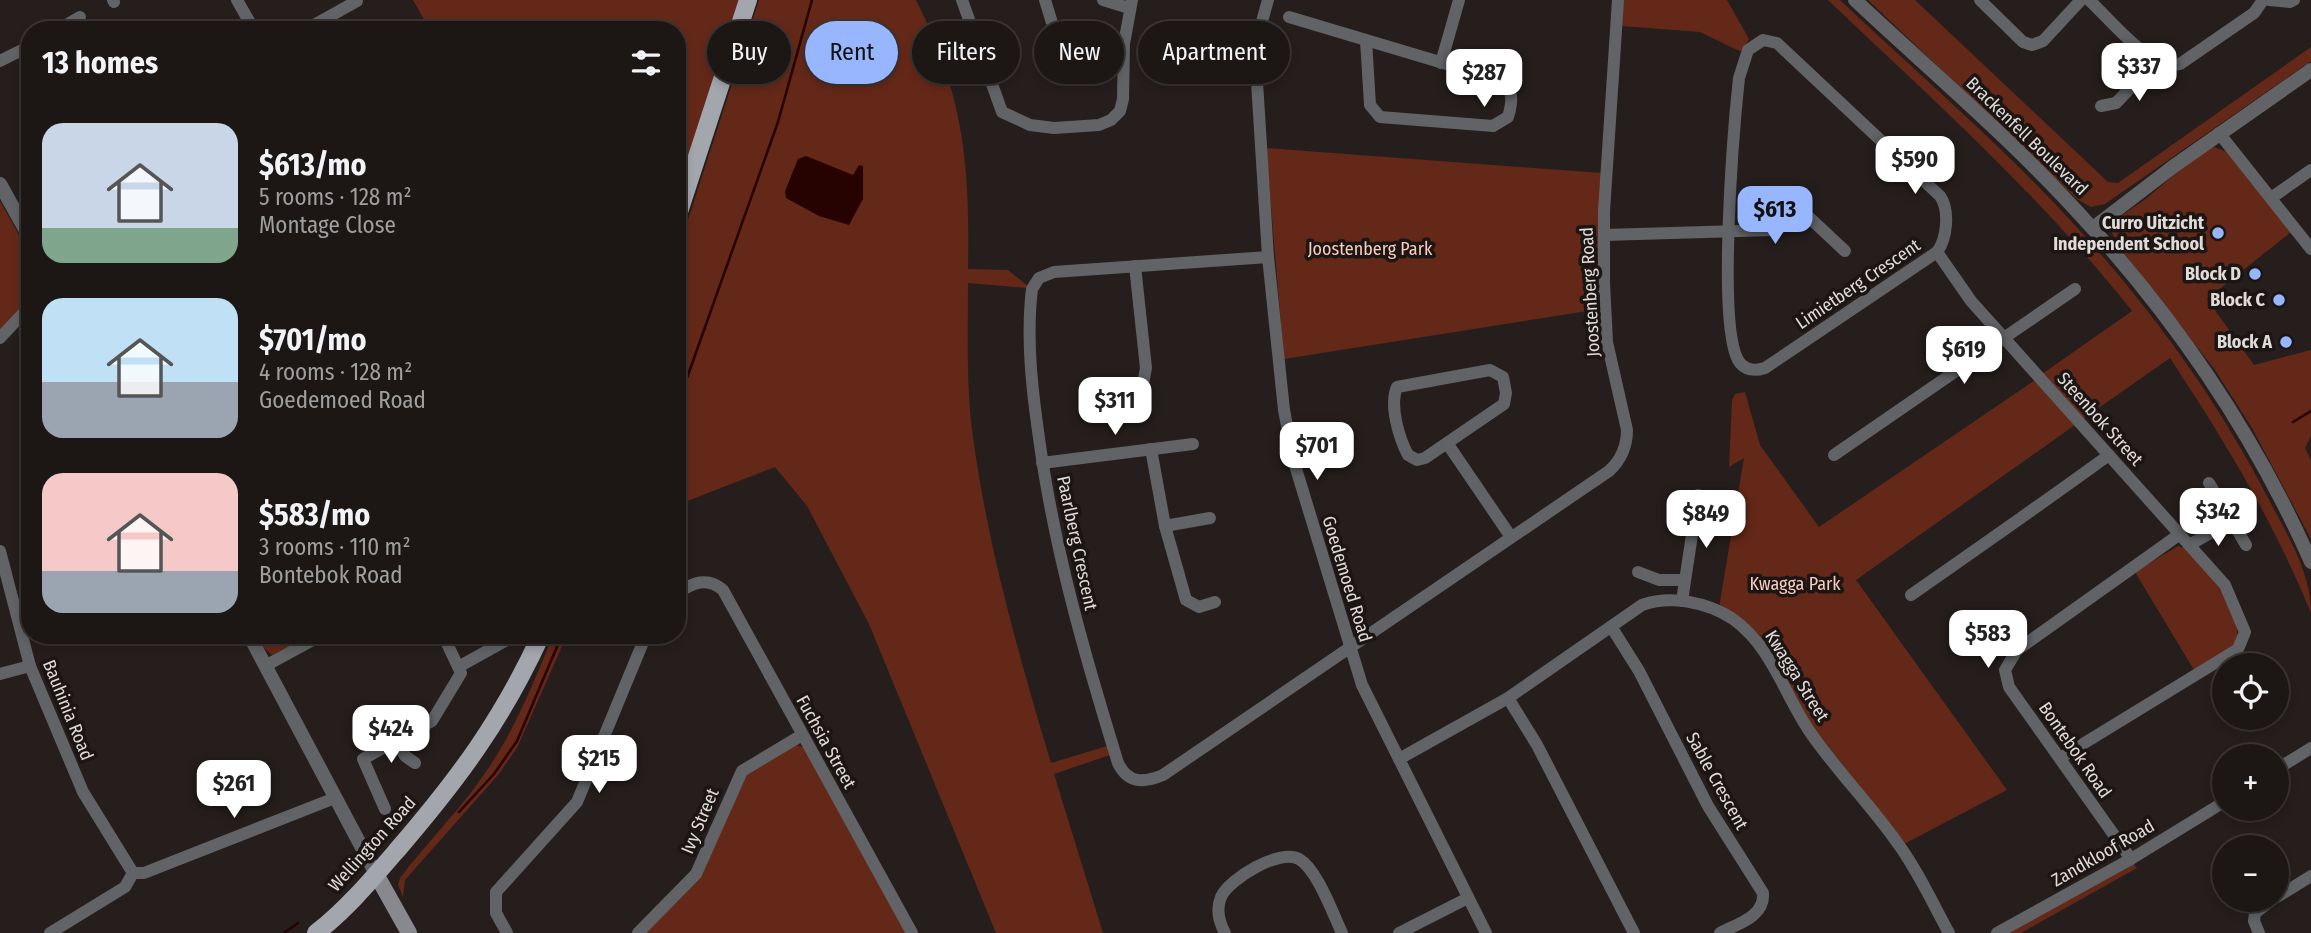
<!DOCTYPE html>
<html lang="en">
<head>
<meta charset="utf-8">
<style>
  :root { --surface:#1c1615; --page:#251f1e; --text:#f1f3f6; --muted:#a09fa0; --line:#3a3534; --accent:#98b6fd }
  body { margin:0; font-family:"Fira Sans Condensed",sans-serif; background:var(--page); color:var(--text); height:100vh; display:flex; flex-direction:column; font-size:26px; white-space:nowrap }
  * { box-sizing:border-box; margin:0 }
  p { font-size:23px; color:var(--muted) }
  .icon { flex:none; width:38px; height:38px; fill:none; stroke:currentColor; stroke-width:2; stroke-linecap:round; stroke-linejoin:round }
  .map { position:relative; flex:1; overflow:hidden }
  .side { position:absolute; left:21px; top:21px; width:665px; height:623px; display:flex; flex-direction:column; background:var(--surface); border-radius:28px; box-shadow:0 4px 10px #0003,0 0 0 2px var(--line) }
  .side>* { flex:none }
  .guide { position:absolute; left:707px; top:21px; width:665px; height:63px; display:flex; gap:14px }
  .fabs { position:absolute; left:2212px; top:653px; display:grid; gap:14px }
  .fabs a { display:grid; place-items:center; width:77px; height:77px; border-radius:50%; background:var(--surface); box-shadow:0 4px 10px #0003,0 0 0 2px var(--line); font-size:35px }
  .price { position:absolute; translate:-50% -60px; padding:0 16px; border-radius:14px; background:#fff; color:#222; font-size:23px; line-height:46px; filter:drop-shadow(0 2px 4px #0008) }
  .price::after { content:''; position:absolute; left:50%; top:42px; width:21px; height:16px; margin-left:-10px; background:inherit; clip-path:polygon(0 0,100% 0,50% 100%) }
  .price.selected { background:var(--accent); color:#111 }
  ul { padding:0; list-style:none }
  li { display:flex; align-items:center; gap:21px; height:175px; padding:0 21px }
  li span { display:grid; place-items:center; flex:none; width:196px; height:140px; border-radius:21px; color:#555 }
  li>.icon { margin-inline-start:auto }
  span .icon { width:84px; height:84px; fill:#fffc; stroke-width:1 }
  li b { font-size:30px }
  h2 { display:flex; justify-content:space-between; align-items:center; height:84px; padding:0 21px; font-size:30px }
  .chip { padding:0 24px; border-radius:32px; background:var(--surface); box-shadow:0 4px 10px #0003,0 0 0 2px var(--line); font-size:24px; line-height:63px }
  .chip.selected { background:var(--accent); color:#111 }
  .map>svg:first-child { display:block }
  .green { fill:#642818 }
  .water { fill:#260200 }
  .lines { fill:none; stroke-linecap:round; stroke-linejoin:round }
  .stream { stroke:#260200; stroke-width:2.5 }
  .minor { stroke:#616366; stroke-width:12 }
  .tertiary { stroke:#616366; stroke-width:14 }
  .secondary { stroke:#87898e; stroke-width:16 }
  .primary { stroke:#a3a6ad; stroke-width:18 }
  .poi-dot { fill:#98b6fd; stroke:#1b1513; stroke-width:2.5 }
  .labels { text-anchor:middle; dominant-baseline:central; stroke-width:7; stroke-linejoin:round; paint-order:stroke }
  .street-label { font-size:18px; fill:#e0dbd9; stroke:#1b1513 }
  .poi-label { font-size:18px; font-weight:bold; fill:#e0dbd9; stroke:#1b1513; text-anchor:end }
  .park-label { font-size:18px; fill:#faccbf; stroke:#1b1513 }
</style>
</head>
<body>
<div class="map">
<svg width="2311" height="933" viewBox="0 0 2311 933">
  <rect width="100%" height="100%" fill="#251e1c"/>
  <g class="green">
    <path d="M413,0H739L677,188V30H430Z"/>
    <path d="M759,0H916C964,96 970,164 968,269L1008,270L1028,286L1027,288L968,283C968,334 966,386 973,437C988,548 1019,656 1051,763L1107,746L1110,755L1054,774L1103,933H996L869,624L807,506L775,467L677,505V254Z"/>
    <path d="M1623,0H1727L1749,39L1742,51L1737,50L1700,32L1622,26Z"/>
    <path d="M1828,0H1840C1913,69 1990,135 2059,208C2141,295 2215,394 2269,500C2288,536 2311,572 2311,613C2274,522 2224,440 2170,358L2083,419L2042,374L2132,311C2042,197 1933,100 1828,0Z"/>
    <path d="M1868,0H1915L2108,182L2118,183L2311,47V61L2105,204L2091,207L2077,199Z"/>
    <path d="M2214,147L2227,152L2291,232L2207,299L2254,365L2311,350V436L2305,448L2311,460V539L2252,428L2215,370L2118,246L2112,233L2118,218L2147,198L2190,161Z"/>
    <path d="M1266,148L1601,173L1600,309L1284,359Z"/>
    <path d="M0,201L30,255V300L0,331Z"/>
    <path d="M2035,380L2075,425L1856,580L2007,790L1904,844L1812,726L1773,654L1719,608L1744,458L1729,467L1732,400L1735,394L1745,392L1760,445L1819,527Z"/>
    <path d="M2178,546L2184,548C2208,573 2245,608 2236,645L2194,670L2135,572Z"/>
    <path d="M259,635H311L272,655L264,648Z"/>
    <path d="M553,635H567L517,748L498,775L405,880L403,897L398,885L400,878C425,845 454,816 478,783C512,737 532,687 553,635Z"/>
    <path d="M796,745L803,747L906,933H645L700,877L746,772Z"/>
    <path d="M2133,864L2137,868L2021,933H2007Z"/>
  </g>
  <path class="water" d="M806,156L853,175L859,165L863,166V199L849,225L819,216L786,198L785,191L798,159Z"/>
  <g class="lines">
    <g class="stream">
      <path d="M677,406L778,122L812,0"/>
      <path d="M2293,422L2311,411"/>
      <path d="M677,492L681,498"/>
      <path d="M459,812L494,774L517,741L562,635"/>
      <path d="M284,933L298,923"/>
    </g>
    <g class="minor">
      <path d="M113,0L114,2"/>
      <path d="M237,0L254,30"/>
      <path d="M962,0L1002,112L1030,125L1054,128L1099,125L1111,120L1120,111L1123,99L1124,44L1132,0"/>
      <path d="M1045,0L1067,72"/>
      <path d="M1103,0L1129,8"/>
      <path d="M1268,0L1259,32L1256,66L1268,257L1284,410L1294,462L1362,685L1486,933"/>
      <path d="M1980,0L2023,42L2032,45L2043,41L2081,0"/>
      <path d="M2089,0C2110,19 2151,72 2180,64L2254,13L2263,0"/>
      <path d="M2269,0L2290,2L2294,0"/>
      <path d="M1289,17L1500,80C1515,88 1512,104 1508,117L1493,126L1380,117L1370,105L1366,40"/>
      <path d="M58,30L80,17"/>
      <path d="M305,30L357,1"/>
      <path d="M1763,40L1777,43L1940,196C1950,210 1947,239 1937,252L1765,368C1756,371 1747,371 1740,363C1716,333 1734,124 1739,78L1748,50Z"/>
      <path d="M0,61L30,46"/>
      <path d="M1441,63L1459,0"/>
      <path d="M2101,106L2116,103L2155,62"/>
      <path d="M2219,133L2311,249"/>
      <path d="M1782,192L1845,251"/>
      <path d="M2271,198L2311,170"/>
      <path d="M1604,235L1773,230L1791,223L1804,212"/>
      <path d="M1937,252L1971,301L2225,585L2245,632L2238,649L2060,758"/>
      <path d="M1268,257L1054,272L1039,278L1032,289C1026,338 1032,389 1039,438C1054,549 1085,656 1118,763C1128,784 1144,783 1163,775L1609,471C1621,460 1627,447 1627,430L1607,342L1604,283V211L1618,0"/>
      <path d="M1135,266L1146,368L1140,400"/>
      <path d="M0,338L30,306"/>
      <path d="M1490,370L1503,377L1506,393L1504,404L1425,458L1417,460L1408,455C1399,438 1389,405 1397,387Z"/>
      <path d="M1447,443L1511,537"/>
      <path d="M1151,449L1165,526L1186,600L1199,607L1215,602"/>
      <path d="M1834,455L2075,289"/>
      <path d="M1042,463L1193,444"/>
      <path d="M2209,483L2246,545"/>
      <path d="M1165,526L1210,518"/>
      <path d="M2189,545L2230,522"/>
      <path d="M0,551L30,666L83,792L133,873H144L335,798"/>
      <path d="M1638,572L1659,580H1684"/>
      <path d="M677,593C693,583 707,576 723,590L912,933"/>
      <path d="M1911,595C1977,549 2043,503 2109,455"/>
      <path d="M1682,601L1698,495"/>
      <path d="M1612,628L1639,671L1708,806L1763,893C1765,917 1737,924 1720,933"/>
      <path d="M265,666L322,635"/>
      <path d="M460,666L505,641L508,635"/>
      <path d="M0,674L30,666"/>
      <path d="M1508,698L1537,745L1634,933"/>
      <path d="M396,741L405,756L415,763"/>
      <path d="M1399,759L1508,698L1642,605C1671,595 1707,602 1733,619C1772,647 1784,694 1810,732C1836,770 1869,803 1896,841C1917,869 1932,902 1949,933"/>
      <path d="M2277,769L2311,748"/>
      <path d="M385,809L363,759L432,721L461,673L443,635"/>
      <path d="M2131,859L2009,687L2005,670L2017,650L2180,534"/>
      <path d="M2277,897L2311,876"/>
      <path d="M50,933L125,887L133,873"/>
      <path d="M507,933L496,913V892L577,802L646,635"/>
      <path d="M638,933L696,874L742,771L802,735"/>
      <path d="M1225,933C1219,922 1216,909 1221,897C1229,879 1280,848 1299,859C1317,869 1333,914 1342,933"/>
      <path d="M1399,933L1468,898"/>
      <path d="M1997,933L2131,859L2224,802"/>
      <path d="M2259,933L2254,921L2255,913L2272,900"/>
    </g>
    <g class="tertiary">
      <path d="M1855,0C1935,75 2021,147 2093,229C2182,328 2257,440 2311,562"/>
      <path d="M0,184L30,238"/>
      <path d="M2093,228L2174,166L2311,70"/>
      <path d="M249,635L376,874"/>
    </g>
    <path class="secondary" d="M376,874L409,933"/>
    <g class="primary">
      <path d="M677,218L748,0"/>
      <path d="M316,933C346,910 373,878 398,849C459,778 502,720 541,635"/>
    </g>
  </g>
  <g class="poi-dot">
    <circle cx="2218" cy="233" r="7"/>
    <circle cx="2255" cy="274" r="7"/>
    <circle cx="2279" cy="300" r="7"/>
    <circle cx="2286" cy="342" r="7"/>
  </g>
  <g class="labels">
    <g class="street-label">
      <text transform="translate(2027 136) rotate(44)">Brackenfell Boulevard</text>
      <text transform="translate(1858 284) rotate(-34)">Limietberg Crescent</text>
      <text transform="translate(1590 292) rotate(-93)">Joostenberg Road</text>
      <text transform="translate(2100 419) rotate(48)">Steenbok Street</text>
      <text transform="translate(1077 543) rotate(78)">Paarlberg Crescent</text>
      <text transform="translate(1347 579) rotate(73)">Goedemoed Road</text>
      <text transform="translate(1797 676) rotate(58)">Kwagga Street</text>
      <text transform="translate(68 710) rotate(68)">Bauhinia Road</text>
      <text transform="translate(826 742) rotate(61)">Fuchsia Street</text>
      <text transform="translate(2075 750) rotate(55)">Bontebok Road</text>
      <text transform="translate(1717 781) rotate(61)">Sable Crescent</text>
      <text transform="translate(700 821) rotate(-67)">Ivy Street</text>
      <text transform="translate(372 844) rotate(-48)">Wellington Road</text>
      <text transform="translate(2103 853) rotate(-30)">Zandkloof Road</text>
    </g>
    <g class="poi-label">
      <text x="2204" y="223">Curro Uitzicht<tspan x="2204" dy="21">Independent School</tspan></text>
      <text x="2241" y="274">Block D</text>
      <text x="2265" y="300">Block C</text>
      <text x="2272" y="342">Block A</text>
    </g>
    <g class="park-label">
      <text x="1370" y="249">Joostenberg Park</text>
      <text x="1795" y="584">Kwagga Park</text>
    </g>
  </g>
</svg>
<div class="fabs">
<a><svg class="icon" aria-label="locate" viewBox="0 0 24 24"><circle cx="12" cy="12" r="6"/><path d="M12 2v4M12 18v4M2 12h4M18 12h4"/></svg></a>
<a>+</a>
<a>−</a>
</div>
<b class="price" style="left:2139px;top:103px">$337</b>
<b class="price" style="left:1484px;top:109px">$287</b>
<b class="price" style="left:1915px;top:196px">$590</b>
<b class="price selected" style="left:1775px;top:246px">$613</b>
<b class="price" style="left:1964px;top:386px">$619</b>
<b class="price" style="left:1115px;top:437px">$311</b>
<b class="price" style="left:1317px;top:482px">$701</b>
<b class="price" style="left:2218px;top:548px">$342</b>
<b class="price" style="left:1706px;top:550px">$849</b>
<b class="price" style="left:1988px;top:670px">$583</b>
<b class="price" style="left:391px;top:765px">$424</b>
<b class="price" style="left:599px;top:795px">$215</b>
<b class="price" style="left:234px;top:820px">$261</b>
<div class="guide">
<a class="chip">Buy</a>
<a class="chip selected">Rent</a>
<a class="chip">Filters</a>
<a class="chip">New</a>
<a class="chip">Apartment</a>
</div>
<section class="side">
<h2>13 homes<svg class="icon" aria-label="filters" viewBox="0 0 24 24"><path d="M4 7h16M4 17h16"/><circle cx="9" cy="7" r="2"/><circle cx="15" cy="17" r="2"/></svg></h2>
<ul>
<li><span style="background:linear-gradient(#c9d6e8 75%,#7fa58c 0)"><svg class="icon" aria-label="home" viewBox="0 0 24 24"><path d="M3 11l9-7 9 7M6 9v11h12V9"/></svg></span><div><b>$613/mo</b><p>5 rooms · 128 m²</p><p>Montage Close</p></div></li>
<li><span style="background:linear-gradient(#bfe0f5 60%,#9aa5b1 0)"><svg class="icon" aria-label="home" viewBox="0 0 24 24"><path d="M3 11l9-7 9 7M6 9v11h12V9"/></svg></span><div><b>$701/mo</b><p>4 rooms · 128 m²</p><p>Goedemoed Road</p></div></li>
<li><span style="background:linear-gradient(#f6c9c9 70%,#9aa5b1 0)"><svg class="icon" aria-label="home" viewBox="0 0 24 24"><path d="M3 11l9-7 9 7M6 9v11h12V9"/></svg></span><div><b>$583/mo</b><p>3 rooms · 110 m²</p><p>Bontebok Road</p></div></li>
</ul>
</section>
</div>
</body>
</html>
